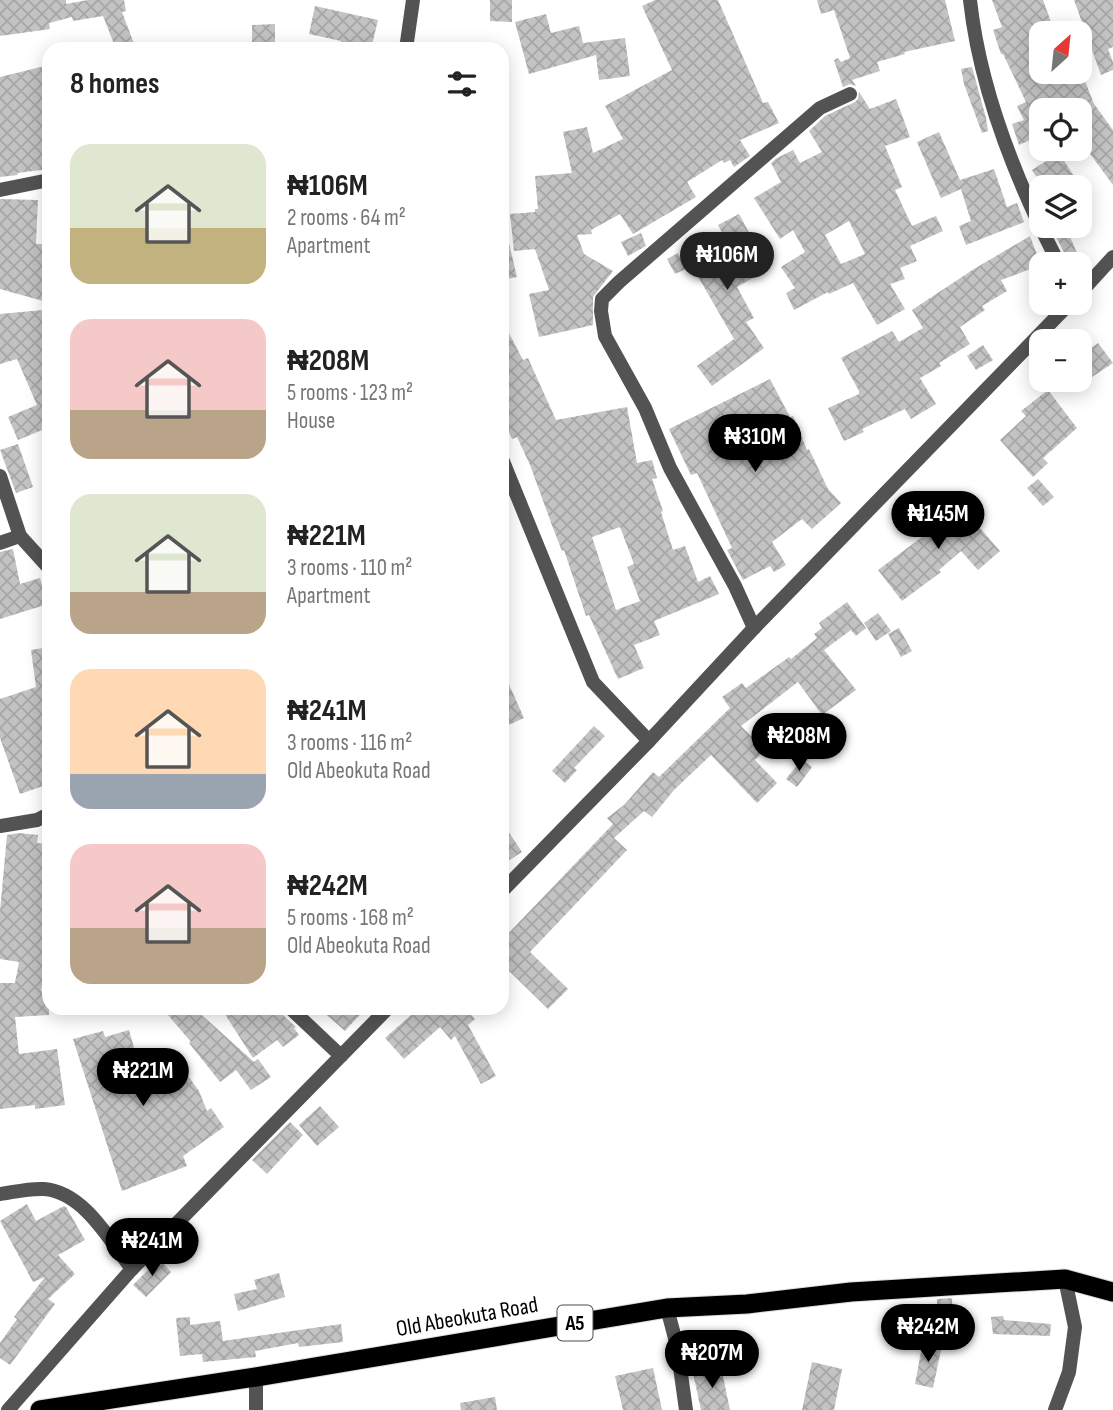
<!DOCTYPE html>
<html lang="en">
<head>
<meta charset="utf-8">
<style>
  :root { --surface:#fff; --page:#f2f2f2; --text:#222; --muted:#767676; --accent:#000 }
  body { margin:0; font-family:"Sofia Sans Condensed",sans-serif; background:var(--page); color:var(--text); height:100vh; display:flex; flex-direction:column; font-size:26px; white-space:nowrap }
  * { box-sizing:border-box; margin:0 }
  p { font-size:23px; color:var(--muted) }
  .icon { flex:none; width:38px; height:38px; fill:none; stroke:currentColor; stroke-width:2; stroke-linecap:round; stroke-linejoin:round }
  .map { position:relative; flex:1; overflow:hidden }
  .panel { position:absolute; left:42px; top:42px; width:467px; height:973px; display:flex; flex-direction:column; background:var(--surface); border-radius:21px; box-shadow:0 4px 18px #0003 }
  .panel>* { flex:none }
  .needle { width:46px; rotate:27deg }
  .fabs { position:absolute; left:1029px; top:21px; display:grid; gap:14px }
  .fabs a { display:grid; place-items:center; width:63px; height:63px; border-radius:14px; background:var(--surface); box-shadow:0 4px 18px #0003; font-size:35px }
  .price { position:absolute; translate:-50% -60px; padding:0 16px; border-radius:24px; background:var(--accent); color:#fff; font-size:23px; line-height:46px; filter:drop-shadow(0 2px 4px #0008) }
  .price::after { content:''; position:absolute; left:50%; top:42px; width:21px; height:16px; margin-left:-10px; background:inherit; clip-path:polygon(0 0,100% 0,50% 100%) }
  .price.on { background:#222; color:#fff }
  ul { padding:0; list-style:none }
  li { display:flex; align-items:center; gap:21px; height:175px; padding:0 28px }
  li span { display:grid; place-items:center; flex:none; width:196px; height:140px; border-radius:21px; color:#555 }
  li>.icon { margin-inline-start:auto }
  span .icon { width:84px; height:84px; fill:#fffc; stroke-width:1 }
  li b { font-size:30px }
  h2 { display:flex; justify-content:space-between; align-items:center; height:84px; padding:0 28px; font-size:30px }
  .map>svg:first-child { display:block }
  .building { fill:url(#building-cross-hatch); fill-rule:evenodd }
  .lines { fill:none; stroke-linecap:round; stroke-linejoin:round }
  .trunk-casing { stroke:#dbdbdb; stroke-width:21 }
  .minor { stroke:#535353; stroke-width:14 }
  .tertiary { stroke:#535353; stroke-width:14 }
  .trunk { stroke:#000; stroke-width:19 }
  .labels { text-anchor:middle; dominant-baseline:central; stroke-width:6; stroke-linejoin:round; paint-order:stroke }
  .shield { fill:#fff; stroke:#4c4c4c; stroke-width:2 }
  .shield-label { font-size:21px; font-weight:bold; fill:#000 }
  .street-label { font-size:23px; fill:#000; stroke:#fff }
</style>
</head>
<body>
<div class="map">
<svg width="1113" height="1410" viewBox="0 0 1113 1410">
  <defs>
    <pattern id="building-cross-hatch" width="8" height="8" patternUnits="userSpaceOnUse" patternTransform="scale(1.75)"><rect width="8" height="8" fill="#c3c3c3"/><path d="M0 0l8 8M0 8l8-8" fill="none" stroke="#a6a6a6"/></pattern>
  </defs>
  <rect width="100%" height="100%" fill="#fff"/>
  <g class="building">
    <path d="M0,0H66V4L88,0H124L126,11L122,12L136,49H116L103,16L73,21L72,17L49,23L50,29L0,36Z"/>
    <path d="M490,0H512V22L490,21Z"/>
    <path d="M655,0H718L763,103L768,102L779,123L740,140L750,156L734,167L730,160L724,163L722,160L687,182L696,197L633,234L620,214L591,230L592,234L577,235L584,254L613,271L593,297V325L539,337L529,294L549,290L535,249L514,251L510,214L535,212V209H538L535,176L572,173L563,132L587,127L593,153L623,139L605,106L672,70L642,6Z"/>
    <path d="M817,0H945L955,41L904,52L905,54L877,62L880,71L852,80L856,86L850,84L843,87L834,60L838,58L841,62L850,58L834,10L821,14Z"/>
    <path d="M992,0H1043L1055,33H1041V72H1071L1077,84L1085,81L1094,104L1113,130V185L1080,140V110H1041V135L1019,145L1012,124L1024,120L1017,106L1026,102L1003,54H1001L993,30L1002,27Z"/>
    <path d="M1074,0H1113V47L1108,49L1113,62V70L1101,75Z"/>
    <path d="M315,6L378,20L371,49H340L341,41L309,34Z"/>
    <path d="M546,14L551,33L579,26L583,43L625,38L630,76L599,80L596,55L529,74L515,22Z"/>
    <path d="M275,24V49H252V25Z"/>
    <path d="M49,65V169L17,173L18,175L0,177V77Z"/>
    <path d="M972,67L986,118L988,131L982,133L964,84L961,69Z"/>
    <path d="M859,92L870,109L896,99L910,137L885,146L902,187L895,190L912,226L936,216L943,231L910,246L917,261L900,268L905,279L890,284L905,309L877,325L853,283L829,294L828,292L794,310L786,293L795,288L781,267L805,252L793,230L780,239L754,198L781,182L771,163L777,158L793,150L800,163L822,152L809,131L825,116L855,102L858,99ZM849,221L865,254L841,264L825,235Z"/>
    <path d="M939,132L960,180L994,169L1007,207L1017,203L1024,222L966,245L959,226L971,221L961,189L941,198L917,142Z"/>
    <path d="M1059,153L1081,187H1043L1032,170Z"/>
    <path d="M0,199L38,200L36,244H49V297H42L43,301L0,289Z"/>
    <path d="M739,214L769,269L737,287L754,318L746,322L764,348L712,386L697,366L734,339L692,266L675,274L667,259L678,253L680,257L723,234L718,225Z"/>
    <path d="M1059,226H1065L1078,255L1068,260L1052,229Z"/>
    <path d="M641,233L646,246L628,256L621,242Z"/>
    <path d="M507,235L517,277L502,280V236Z"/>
    <path d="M1030,236L1041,265L1001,280L1007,291L982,306L985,310L960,327L970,344L939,363L941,366L920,378L936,404L911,419L905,409L862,429L864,432L844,441L828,408L859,394V391L841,358L892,331L899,342L923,328L912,310L974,269Z"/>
    <path d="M43,310L45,325L49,323V431L47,428L18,440L8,417L37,405L17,359L0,364V314Z"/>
    <path d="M502,320L523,360L528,358L556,420L627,407L637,463L652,460L657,478L652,479L663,511L661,512L673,550L685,546L698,582L710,576L719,594L654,621L660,635L634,645L644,668L618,679L589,615L586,616L564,550L562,551L553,528L530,465L517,437L512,439L502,418ZM620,527L634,564L627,567L640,601L616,610L592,537Z"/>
    <path d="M1098,343L1113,363L1080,385V356Z"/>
    <path d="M983,345L993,360L976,370L967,356Z"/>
    <path d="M770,379L790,417L793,416L807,450L809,449L828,489L841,503L812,529L802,519L772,542L786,565L774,572L770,566L743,580L727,550L732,548L697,473L691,475L669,429Z"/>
    <path d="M1048,390L1077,428L1043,458L1048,463L1033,477L1000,440L1026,416L1021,411Z"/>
    <path d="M18,444L33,487L16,493L0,450Z"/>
    <path d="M1038,479L1054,497L1043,506L1027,488Z"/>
    <path d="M960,505L1000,551L978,570L961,551L939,570L941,572L902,601L878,570L926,534L914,520L927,509L939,523Z"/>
    <path d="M13,549L20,584L40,578L48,604L0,619V552Z"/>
    <path d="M847,602L866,628L856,636L851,630L824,650L856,690L822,715L798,682L741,726L765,750L755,760L777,783L757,803L711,755L674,790L652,817L644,811L614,838L627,850L530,952L568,989L548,1009L504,966L508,961L502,956V940L613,824L607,818L624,805L653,772L659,777L730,708L722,697L742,683L746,688L789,657L791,659L817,638L814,634L822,628L819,623Z"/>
    <path d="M878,613L891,631L876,641L864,623Z"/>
    <path d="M899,628L912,651L901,657L888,634Z"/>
    <path d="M49,647V784L20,794L0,738V699L36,687L31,650Z"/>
    <path d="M502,669L524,718L502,728Z"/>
    <path d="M594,726L605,736L574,768L577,770L565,783L552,771Z"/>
    <path d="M802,759L812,767L797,787L786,779Z"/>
    <path d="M502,822L522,852L502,865Z"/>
    <path d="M19,833L38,835L37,843L49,844V947L41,991L49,990V1015L15,1017L19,1054L57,1049L65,1105L35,1109V1105L0,1109V983H15L19,962L0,959V911L7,835Z"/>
    <path d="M162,1008H194L254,1062L258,1059L271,1077L251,1090L236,1070L220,1082L189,1043L191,1042Z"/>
    <path d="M221,1008H281L283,1015L296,1027L294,1028L299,1035L283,1047L277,1040L253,1058Z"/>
    <path d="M304,1008H366L345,1031L320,1009L312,1015Z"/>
    <path d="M419,1008H465L475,1019L468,1025L496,1076L481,1084L455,1036L451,1040L440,1027L404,1059L385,1038Z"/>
    <path d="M129,1030L139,1065L170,1051L199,1091L207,1111L211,1108L224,1127L183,1156L187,1166L122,1191L73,1039L103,1031L105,1037Z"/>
    <path d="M320,1106L339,1127L317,1146L299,1125Z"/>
    <path d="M290,1122L303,1135L267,1174L252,1160Z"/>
    <path d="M27,1204L36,1221L64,1206L66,1207L85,1240L58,1255L75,1274L48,1299L55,1304L10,1365L0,1358V1343L17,1319L14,1317L45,1277L33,1282L0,1221Z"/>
    <path d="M159,1259L171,1272L146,1297L133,1285Z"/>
    <path d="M279,1273L285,1297L238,1311L234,1294L257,1289L254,1280Z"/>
    <path d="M952,1298L953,1332L939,1331L940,1312H937V1299Z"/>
    <path d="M1003,1316L1004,1320L1051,1324L1050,1336L993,1334L991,1317Z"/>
    <path d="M190,1317V1325L220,1321L223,1341L341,1324L343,1342L299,1347L298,1343L255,1351L256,1357L203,1362L202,1354L180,1356L176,1318Z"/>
    <path d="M923,1341L942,1345L933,1388L915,1384Z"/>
    <path d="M812,1362L842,1369L834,1410H802Z"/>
    <path d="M721,1367L730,1410H701L693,1373Z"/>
    <path d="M653,1368L662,1410H623L615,1376Z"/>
    <path d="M495,1397L497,1410H461L460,1403Z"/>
  </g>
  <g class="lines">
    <defs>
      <path id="trunk" d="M40,1410L256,1377L667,1308L747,1304L851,1292L1065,1279L1113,1292"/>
    </defs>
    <use href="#trunk" class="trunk-casing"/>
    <g class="minor">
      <path d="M970,0C980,92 1017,183 1059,264"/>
      <path d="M406,49L413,0"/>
      <path d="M0,190L49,180"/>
      <path d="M502,459L593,682L649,741"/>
      <path d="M0,476L20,536L49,568"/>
      <path d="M0,543L20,536"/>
      <path d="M754,628L735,586L670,468L645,408L605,336L601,311L602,299L619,282L820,108L850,94"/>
      <path d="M0,826L37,820L49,814"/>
      <path d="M290,1008L341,1056"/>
      <path d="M0,1194C14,1192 30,1188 44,1189C84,1192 110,1241 132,1269"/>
      <path d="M667,1308L677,1346L686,1410"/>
      <path d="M256,1410V1377"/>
      <path d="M1055,1410L1069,1372L1075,1327L1065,1279"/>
    </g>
    <g class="tertiary">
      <path d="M1080,293L1113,257"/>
      <path d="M502,891L649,741L754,628L1070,303"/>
      <path d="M8,1410L132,1269L388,1008"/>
    </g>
    <use href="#trunk" class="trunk"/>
  </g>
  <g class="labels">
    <rect class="shield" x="557.5" y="1305.5" width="35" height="35" rx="5"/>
    <g class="shield-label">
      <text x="575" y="1323">A5</text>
    </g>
    <g class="street-label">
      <text transform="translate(467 1317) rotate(-10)">Old Abeokuta Road</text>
    </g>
  </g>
</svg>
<div class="fabs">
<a><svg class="needle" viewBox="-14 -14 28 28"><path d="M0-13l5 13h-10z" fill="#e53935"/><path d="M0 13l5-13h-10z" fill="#767676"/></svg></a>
<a><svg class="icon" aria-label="locate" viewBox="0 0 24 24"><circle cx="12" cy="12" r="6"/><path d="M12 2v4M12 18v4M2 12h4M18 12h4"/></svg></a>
<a><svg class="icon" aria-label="layers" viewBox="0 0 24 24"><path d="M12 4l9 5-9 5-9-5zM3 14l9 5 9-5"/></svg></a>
<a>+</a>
<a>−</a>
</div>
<b class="price on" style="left:727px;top:292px">₦106M</b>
<b class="price" style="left:755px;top:474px">₦310M</b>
<b class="price" style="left:938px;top:551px">₦145M</b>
<b class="price" style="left:799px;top:773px">₦208M</b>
<b class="price" style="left:143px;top:1108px">₦221M</b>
<b class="price" style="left:152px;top:1278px">₦241M</b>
<b class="price" style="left:928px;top:1364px">₦242M</b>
<b class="price" style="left:712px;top:1390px">₦207M</b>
<section class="panel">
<h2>8 homes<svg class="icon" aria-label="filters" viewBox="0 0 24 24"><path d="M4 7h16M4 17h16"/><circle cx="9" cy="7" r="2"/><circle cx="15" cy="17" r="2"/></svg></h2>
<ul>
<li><span style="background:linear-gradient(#dfe7d0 60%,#c2b280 0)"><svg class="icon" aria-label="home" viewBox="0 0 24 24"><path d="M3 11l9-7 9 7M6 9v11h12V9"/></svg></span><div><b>₦106M</b><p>2 rooms · 64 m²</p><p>Apartment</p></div></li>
<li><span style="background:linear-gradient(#f6c9c9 65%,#b9a48a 0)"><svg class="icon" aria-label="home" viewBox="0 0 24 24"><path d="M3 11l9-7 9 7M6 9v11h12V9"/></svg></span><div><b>₦208M</b><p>5 rooms · 123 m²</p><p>House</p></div></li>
<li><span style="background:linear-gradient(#dfe7d0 70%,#b9a48a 0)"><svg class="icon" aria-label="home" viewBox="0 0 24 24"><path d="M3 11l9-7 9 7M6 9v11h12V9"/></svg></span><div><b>₦221M</b><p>3 rooms · 110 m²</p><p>Apartment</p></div></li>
<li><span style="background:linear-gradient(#ffd9b3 75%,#9aa5b1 0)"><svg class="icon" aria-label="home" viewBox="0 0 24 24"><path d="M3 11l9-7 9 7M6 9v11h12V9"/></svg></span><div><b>₦241M</b><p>3 rooms · 116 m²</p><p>Old Abeokuta Road</p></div></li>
<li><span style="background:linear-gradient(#f6c9c9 60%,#b9a48a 0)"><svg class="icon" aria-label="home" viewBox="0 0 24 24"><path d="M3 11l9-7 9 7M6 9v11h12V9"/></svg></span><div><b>₦242M</b><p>5 rooms · 168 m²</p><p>Old Abeokuta Road</p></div></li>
</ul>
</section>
</div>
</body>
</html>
